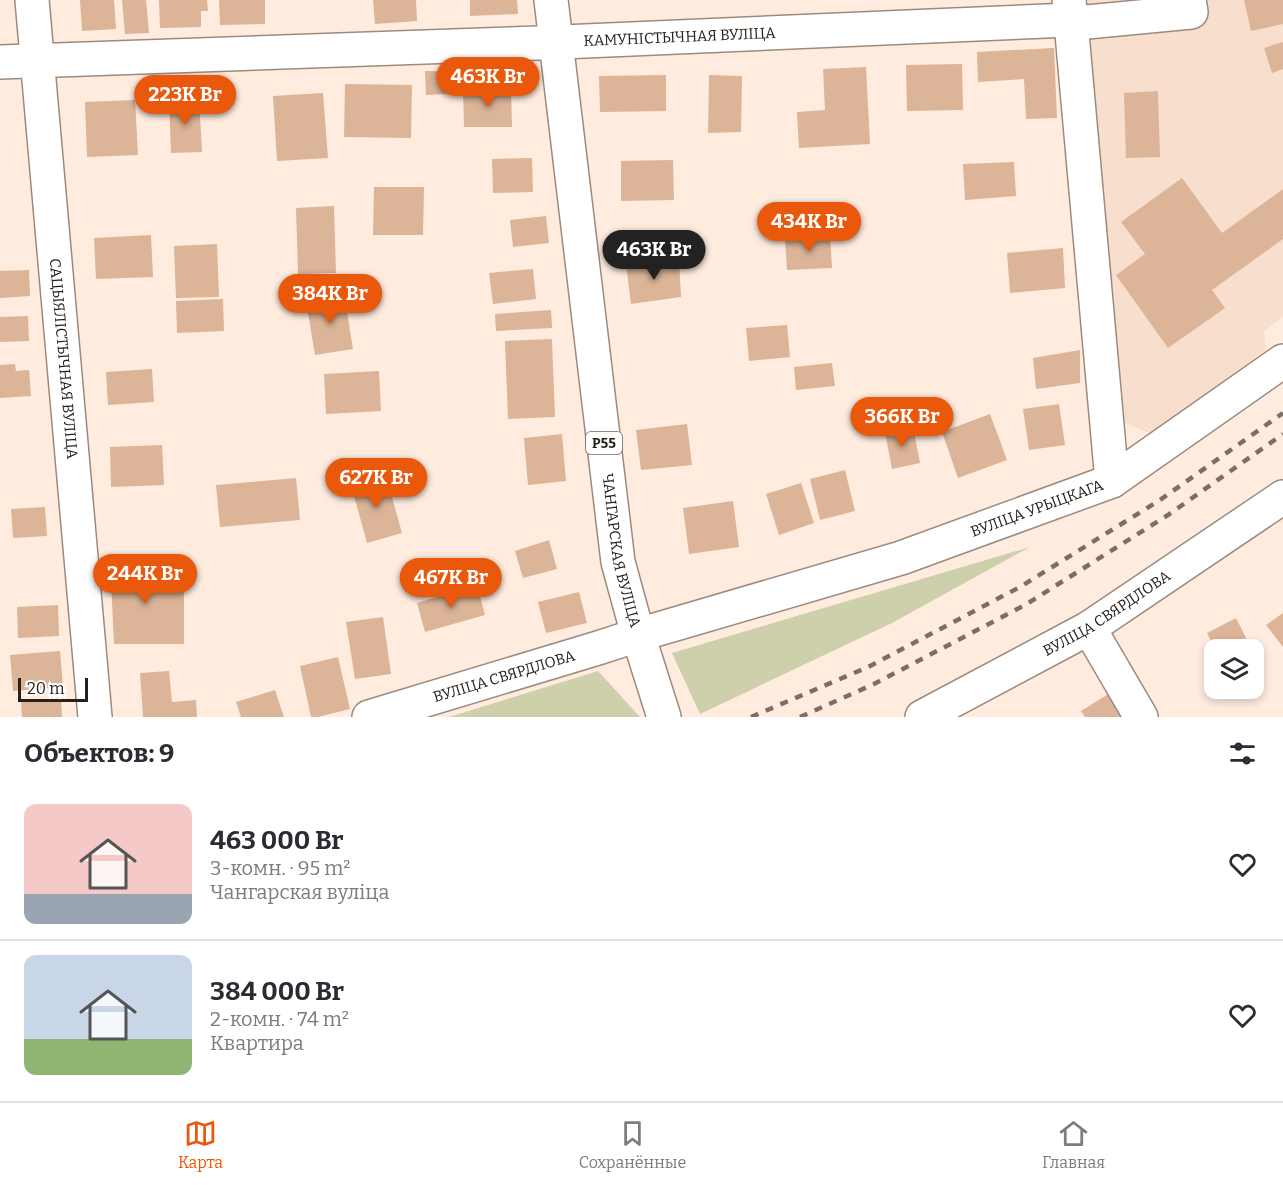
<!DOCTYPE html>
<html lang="ru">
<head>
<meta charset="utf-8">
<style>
  :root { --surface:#fff; --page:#f7f7f7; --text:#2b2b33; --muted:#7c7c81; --line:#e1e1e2; --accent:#ea580c }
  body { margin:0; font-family:Bitter,serif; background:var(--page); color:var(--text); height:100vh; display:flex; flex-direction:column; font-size:22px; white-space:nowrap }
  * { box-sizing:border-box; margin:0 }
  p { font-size:20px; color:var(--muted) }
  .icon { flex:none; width:33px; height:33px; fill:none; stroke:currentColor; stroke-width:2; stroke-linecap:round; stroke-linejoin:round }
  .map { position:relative; height:717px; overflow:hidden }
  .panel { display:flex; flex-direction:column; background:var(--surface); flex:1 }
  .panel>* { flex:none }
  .fabs { position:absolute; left:1204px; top:639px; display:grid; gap:12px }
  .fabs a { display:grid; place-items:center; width:60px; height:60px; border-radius:12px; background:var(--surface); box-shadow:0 3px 9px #0003; font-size:30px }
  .scale { position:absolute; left:18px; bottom:15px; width:70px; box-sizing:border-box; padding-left:6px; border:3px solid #26201b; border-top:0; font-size:16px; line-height:21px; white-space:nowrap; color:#26201b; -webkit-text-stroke:4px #fff; paint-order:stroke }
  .price { position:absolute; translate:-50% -51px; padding:0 14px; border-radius:21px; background:var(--accent); color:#fff; font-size:20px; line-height:39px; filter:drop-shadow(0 2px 3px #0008) }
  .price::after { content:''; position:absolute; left:50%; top:36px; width:18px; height:14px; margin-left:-9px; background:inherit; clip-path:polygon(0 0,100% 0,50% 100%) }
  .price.on { background:#222; color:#fff }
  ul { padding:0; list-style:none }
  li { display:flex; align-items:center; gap:18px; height:150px; padding:0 24px }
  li+li { border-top:2px solid var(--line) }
  li span { display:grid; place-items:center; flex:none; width:168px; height:120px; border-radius:12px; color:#555 }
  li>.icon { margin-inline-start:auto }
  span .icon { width:72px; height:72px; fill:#fffc; stroke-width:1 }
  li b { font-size:26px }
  h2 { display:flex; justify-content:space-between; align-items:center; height:72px; padding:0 24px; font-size:26px }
  .dock { display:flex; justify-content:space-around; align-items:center; height:84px; border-top:2px solid var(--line); background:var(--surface); font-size:16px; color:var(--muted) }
  .dock a { display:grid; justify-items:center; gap:3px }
  .dock .on { color:var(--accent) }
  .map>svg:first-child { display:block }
  .built { fill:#f8decc }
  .green { fill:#cdd0ab }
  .building { fill:#dcb497 }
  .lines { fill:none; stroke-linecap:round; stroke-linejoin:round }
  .minor-casing { stroke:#9b8b7f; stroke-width:36 }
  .major-casing { stroke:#9b8b7f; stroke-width:36 }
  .minor { stroke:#fff; stroke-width:33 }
  .major { stroke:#fff; stroke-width:33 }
  .rail { stroke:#7a6f67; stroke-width:4.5; stroke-dasharray:8 8; stroke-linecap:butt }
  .labels { text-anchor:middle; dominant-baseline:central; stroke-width:4.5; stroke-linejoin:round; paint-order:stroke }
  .shield { fill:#fff; stroke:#67635f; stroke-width:1.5 }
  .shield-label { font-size:14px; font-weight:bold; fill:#26201b }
  .street-label { font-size:15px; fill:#26201b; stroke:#fff }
</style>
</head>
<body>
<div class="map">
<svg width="1283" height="717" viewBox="0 0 1283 717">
  <rect width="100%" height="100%" fill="#ffecdf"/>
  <path class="built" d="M1086,0H1283V317L1264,331L1266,350L1152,434L1122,422Z"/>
  <g class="green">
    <path d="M1030,547L892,623L700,714L672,653Z"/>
    <path d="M598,671L640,717H449Z"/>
  </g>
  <g class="building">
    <path d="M80,0H114L116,29L82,31Z"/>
    <path d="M122,0H146L149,33L125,34Z"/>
    <path d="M159,0H207L208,11H201V27L160,28Z"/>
    <path d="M219,0H265V24L220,25Z"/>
    <path d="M373,0H416L417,21L375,24Z"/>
    <path d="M470,0H517L518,14L470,16Z"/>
    <path d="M1244,0H1283V24L1251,31Z"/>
    <path d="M1283,42V69L1272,73L1264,48Z"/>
    <path d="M1054,48L1057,118L1026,119L1024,79L978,82L977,52Z"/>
    <path d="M962,64L963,110L907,111L906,65Z"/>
    <path d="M866,67L870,144L799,148L797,112L825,110L823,69Z"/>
    <path d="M425,71H445L446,94L426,95Z"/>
    <path d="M666,75V111L600,112L599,76Z"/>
    <path d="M709,75L742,76L741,132L708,133Z"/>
    <path d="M345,84L412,85L411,138L344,137Z"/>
    <path d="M511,88L512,127H464L463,89Z"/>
    <path d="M1158,91L1160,157L1126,158L1124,93Z"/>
    <path d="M323,93L328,158L277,161L273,96Z"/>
    <path d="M199,98L202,152L171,153L169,100Z"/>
    <path d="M135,100L138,155L87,157L85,102Z"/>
    <path d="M532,158L533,192L493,193L492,159Z"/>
    <path d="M673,160L674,200L621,201V161Z"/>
    <path d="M1014,162L1016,196L965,200L963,164Z"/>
    <path d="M1182,178L1222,233L1283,189V239L1212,290L1225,308L1168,348L1116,275L1145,254L1121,222Z"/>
    <path d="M374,187H424L423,235H373Z"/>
    <path d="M334,206L336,273L298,274L296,208Z"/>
    <path d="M546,216L549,243L513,247L510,220Z"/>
    <path d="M151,235L153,277L96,279L94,238Z"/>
    <path d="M830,236L832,268L787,270L785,239Z"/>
    <path d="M217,244L219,297L176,298L174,246Z"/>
    <path d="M1063,248L1065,288L1010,293L1007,253Z"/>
    <path d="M679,258L681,297L631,304L626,264Z"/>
    <path d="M533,269L536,299L493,304L489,273Z"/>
    <path d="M29,270L30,296L0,298V271Z"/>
    <path d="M344,294L353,349L315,355L306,301Z"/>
    <path d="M223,299L224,331L177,333L176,301Z"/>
    <path d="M551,310L552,328L496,331L495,314Z"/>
    <path d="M28,316L29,341L0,342V317Z"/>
    <path d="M787,325L790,357L749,361L746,328Z"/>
    <path d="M552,339L555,417L508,419L505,341Z"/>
    <path d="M1080,350V383L1036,389L1033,358Z"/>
    <path d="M832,363L835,386L796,390L794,367Z"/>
    <path d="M15,364L16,371L29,370L31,396L0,398V365Z"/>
    <path d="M152,369L154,402L108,405L106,372Z"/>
    <path d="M379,371L381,411L326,414L324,374Z"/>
    <path d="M1059,404L1065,445L1029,450L1023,409Z"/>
    <path d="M990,414L1007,460L958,478L942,432Z"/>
    <path d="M687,424L692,465L641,470L636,430Z"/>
    <path d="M913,427L920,463L892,469L885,432Z"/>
    <path d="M562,434L566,481L528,485L524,438Z"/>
    <path d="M162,445L164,485L111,487L110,447Z"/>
    <path d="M845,470L855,511L820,520L810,479Z"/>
    <path d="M386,476L402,533L367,543L351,485Z"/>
    <path d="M296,478L300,520L220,527L216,485Z"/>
    <path d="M801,483L814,523L779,535L766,494Z"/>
    <path d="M733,501L739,547L689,554L683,508Z"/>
    <path d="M45,507L47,536L13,538L11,509Z"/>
    <path d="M549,540L557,569L523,578L515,551Z"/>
    <path d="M154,558V573H172V592H184V644H114L110,561Z"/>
    <path d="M477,585L485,615L425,632L417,603Z"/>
    <path d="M579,592L587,623L546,633L538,602Z"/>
    <path d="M58,605L59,636L18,638L17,607Z"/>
    <path d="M1283,613V647L1266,625Z"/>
    <path d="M383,617L391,674L355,679L346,622Z"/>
    <path d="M1236,618L1252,650H1216L1207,633Z"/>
    <path d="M60,651L63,687L13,691L10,655Z"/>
    <path d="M338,657L350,709L318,717H311L300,666Z"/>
    <path d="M169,671L172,702L196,700L197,717H143L140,673Z"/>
    <path d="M275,690L284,717H241L236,702Z"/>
    <path d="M1110,693L1124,717H1085L1081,711Z"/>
    <path d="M61,699L62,717H22L21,700Z"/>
  </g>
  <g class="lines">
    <defs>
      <g id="minor">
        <path id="s1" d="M32,0L95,717"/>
        <path id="s2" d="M0,62L539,43L1070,20L1087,22L1191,12L1189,0"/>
        <path d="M1112,481L1283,361"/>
        <path d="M1089,628L1141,717"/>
        <path id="s3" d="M369,717L598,648L638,635L901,558L1112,481L1069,0"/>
        <path id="s4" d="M922,717L1089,628L1283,497"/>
      </g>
      <g id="major">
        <path id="s5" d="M551,0L618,562L638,635L664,717"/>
      </g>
    </defs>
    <use href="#minor" class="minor-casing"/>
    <use href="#major" class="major-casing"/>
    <use href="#minor" class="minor"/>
    <use href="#major" class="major"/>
    <g class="rail">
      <path d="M751,717L868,667L1020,587L1160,500L1283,413"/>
      <path d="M800,717L874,684L1025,605L1168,515L1283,434"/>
    </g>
  </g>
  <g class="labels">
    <rect class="shield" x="586" y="432" width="36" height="22" rx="4.5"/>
    <g class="shield-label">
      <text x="604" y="443">Р55</text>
    </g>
    <g class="street-label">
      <text stroke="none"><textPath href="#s2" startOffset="680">КАМУНІСТЫЧНАЯ ВУЛІЦА</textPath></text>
      <text stroke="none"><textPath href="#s1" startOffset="360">САЦЫЯЛІСТЫЧНАЯ ВУЛІЦА</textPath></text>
      <text stroke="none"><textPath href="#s3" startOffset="700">ВУЛІЦА УРЫЦКАГА</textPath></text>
      <text stroke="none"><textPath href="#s5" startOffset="555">ЧАНГАРСКАЯ ВУЛІЦА</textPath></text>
      <text stroke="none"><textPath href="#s4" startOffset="212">ВУЛІЦА СВЯРДЛОВА</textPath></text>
      <text stroke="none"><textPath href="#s3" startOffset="141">ВУЛІЦА СВЯРДЛОВА</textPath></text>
    </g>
  </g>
</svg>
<div class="fabs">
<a><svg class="icon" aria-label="layers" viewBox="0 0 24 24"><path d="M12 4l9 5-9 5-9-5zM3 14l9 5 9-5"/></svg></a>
</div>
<div class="scale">20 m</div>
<b class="price" style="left:488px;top:108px">463K Br</b>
<b class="price" style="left:185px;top:126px">223K Br</b>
<b class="price" style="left:809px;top:253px">434K Br</b>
<b class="price on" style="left:654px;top:281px">463K Br</b>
<b class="price" style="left:330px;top:325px">384K Br</b>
<b class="price" style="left:902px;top:448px">366K Br</b>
<b class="price" style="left:376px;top:509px">627K Br</b>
<b class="price" style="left:145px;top:605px">244K Br</b>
<b class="price" style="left:451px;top:609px">467K Br</b>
</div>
<section class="panel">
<h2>Объектов: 9<svg class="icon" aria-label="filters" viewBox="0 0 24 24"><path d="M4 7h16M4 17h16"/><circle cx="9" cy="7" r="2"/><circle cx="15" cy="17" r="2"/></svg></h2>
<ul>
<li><span style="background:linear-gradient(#f6c9c9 75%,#9aa5b1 0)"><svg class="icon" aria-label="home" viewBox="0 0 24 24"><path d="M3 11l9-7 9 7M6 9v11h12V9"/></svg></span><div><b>463 000 Br</b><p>3-комн. · 95 m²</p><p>Чангарская вуліца</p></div><svg class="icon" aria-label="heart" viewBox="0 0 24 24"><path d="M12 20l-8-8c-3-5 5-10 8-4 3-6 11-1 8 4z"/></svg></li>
<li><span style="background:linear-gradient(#c9d6e8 70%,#8fb573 0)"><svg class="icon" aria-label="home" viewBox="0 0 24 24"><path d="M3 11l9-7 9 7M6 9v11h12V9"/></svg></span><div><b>384 000 Br</b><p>2-комн. · 74 m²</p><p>Квартира</p></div><svg class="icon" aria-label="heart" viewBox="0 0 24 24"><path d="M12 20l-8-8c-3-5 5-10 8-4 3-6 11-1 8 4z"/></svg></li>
</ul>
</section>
<nav class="dock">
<a class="on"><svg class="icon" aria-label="map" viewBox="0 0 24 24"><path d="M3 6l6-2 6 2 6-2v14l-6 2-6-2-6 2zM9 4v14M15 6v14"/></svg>Карта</a>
<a><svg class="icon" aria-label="saved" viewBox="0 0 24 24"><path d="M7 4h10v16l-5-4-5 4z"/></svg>Сохранённые</a>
<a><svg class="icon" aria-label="home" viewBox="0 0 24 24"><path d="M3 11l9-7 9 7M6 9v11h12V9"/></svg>Главная</a>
</nav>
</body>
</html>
